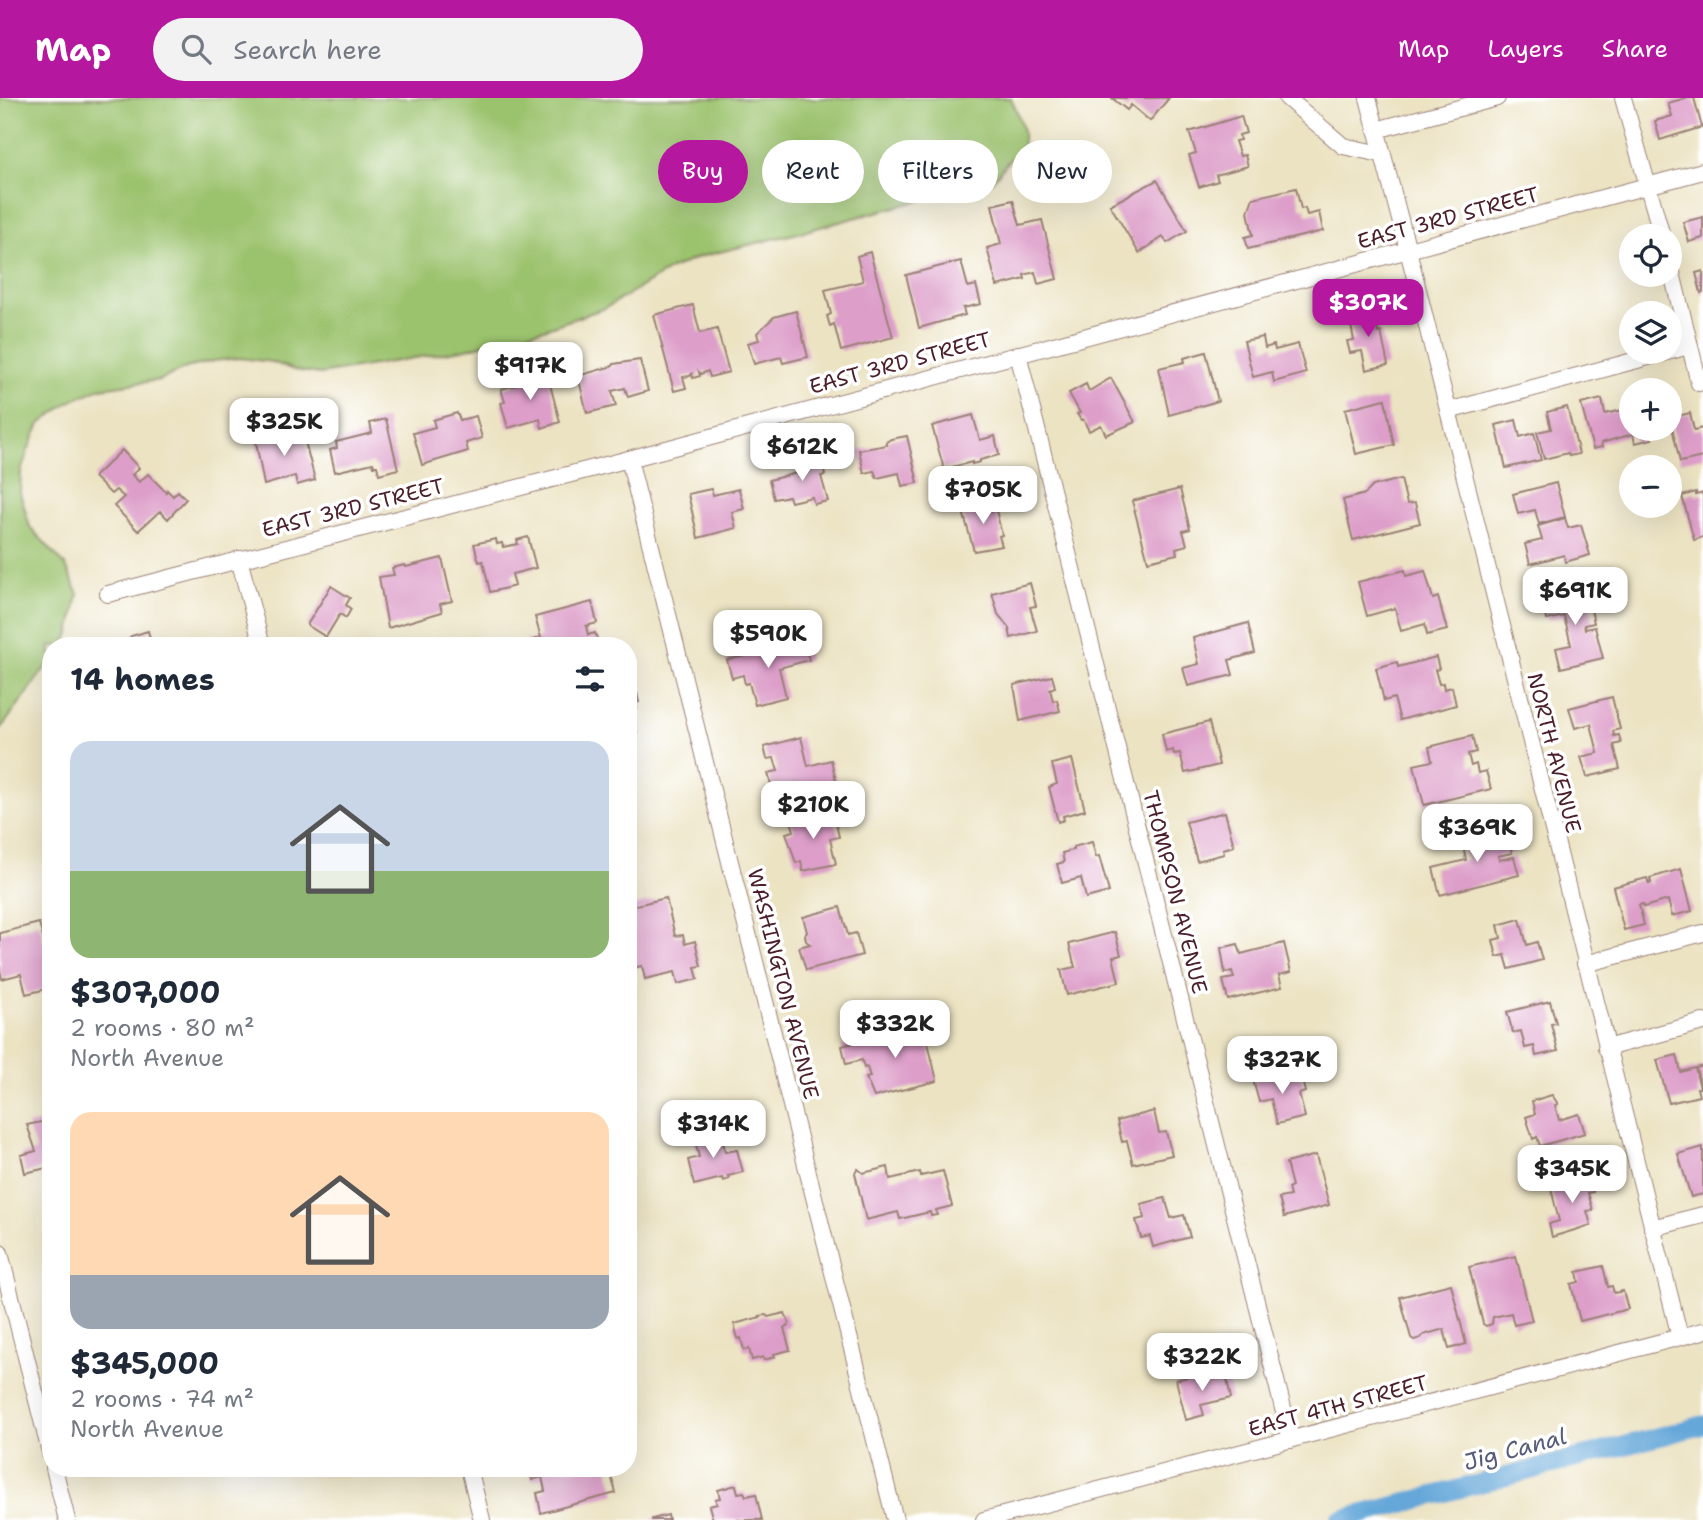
<!DOCTYPE html>
<html lang="en">
<head>
<meta charset="utf-8">
<style>
  :root { --surface:#fff; --page:#f2f2f3; --text:#1f2937; --muted:#747a83; --accent:#b5179e }
  body { margin:0; font-family:"Shantell Sans",sans-serif; background:var(--page); color:var(--text); height:100vh; display:flex; flex-direction:column; font-size:26px; white-space:nowrap }
  * { box-sizing:border-box; margin:0 }
  p { font-size:23px; color:var(--muted) }
  .icon { flex:none; width:38px; height:38px; fill:none; stroke:currentColor; stroke-width:2; stroke-linecap:round; stroke-linejoin:round }
  .map { position:relative; flex:1; overflow:hidden }
  .sheet { position:absolute; left:42px; top:539px; width:595px; height:840px; display:flex; flex-direction:column; background:var(--surface); border-radius:28px; box-shadow:0 7px 28px #0002 }
  .sheet>* { flex:none }
  .top-card { position:absolute; left:658px; top:42px; width:665px; height:63px; display:flex; gap:14px }
  .fabs { position:absolute; left:1619px; top:126px; display:grid; gap:14px }
  .fabs a { display:grid; place-items:center; width:63px; height:63px; border-radius:50%; background:var(--surface); box-shadow:0 7px 28px #0002; font-size:35px }
  .price { position:absolute; translate:-50% -60px; padding:0 16px; border-radius:14px; background:#fff; color:#222; font-size:23px; line-height:46px; filter:drop-shadow(0 2px 4px #0008) }
  .price::after { content:''; position:absolute; left:50%; top:42px; width:21px; height:16px; margin-left:-10px; background:inherit; clip-path:polygon(0 0,100% 0,50% 100%) }
  .price.current { background:var(--accent); color:#fff }
  ul { padding:0; list-style:none }
  li { display:grid; align-content:center; gap:14px; height:371px; padding:0 28px }
  li span { display:grid; place-items:center; height:217px; border-radius:21px; color:#555 }
  li>.icon { margin-inline-start:auto }
  span .icon { width:126px; height:126px; fill:#fffc; stroke-width:1 }
  li b { font-size:30px }
  h2 { display:flex; justify-content:space-between; align-items:center; height:84px; padding:0 28px; font-size:30px }
  .chip { padding:0 24px; border-radius:32px; background:var(--surface); box-shadow:0 7px 28px #0002; font-size:24px; line-height:63px }
  .chip.current { background:var(--accent); color:#fff }
  header { display:flex; align-items:center; gap:42px; box-sizing:border-box; height:98px; padding:0 35px; background:var(--accent); color:#fff }
  header strong { font-size:33px }
  nav { display:flex; gap:38px; margin-inline-start:auto; font-size:24px }
  .search { width:490px; height:63px; background:var(--page); display:flex; align-items:center; gap:18px; box-sizing:border-box; padding:0 24px; border-radius:38px; color:var(--muted); font-size:26px }
  .map>svg:first-child { display:block }
  .green { fill:#9bc26d; stroke:#72704c; stroke-width:2 }
  .lines { fill:none; stroke-linecap:round; stroke-linejoin:round }
  .canal { stroke:#65a7d9; stroke-width:19 }
  .building { fill:#dd9ec9 }
  .minor-casing { stroke:#9b8177; stroke-width:18 }
  .minor { stroke:#fff; stroke-width:16 }
  .labels { text-anchor:middle; dominant-baseline:central; stroke-width:7; stroke-linejoin:round; paint-order:stroke }
  .street-label { font-size:21px; fill:#4a1f2b; stroke:#fff }
  .water-label { font-size:23px; font-style:italic; fill:#565c79; stroke:#fff }
</style>
</head>
<body>
<header>
<strong>Map</strong>
<div class="search"><svg class="icon" aria-label="search" viewBox="0 0 24 24"><circle cx="10" cy="10" r="6"/><path d="M15 15l6 6"/></svg>Search here</div>
<nav><a>Map</a><a>Layers</a><a>Share</a></nav>
</header>
<div class="map">
<svg width="1703" height="1422" viewBox="0 0 1703 1422">
  <rect width="100%" height="100%" fill="#fff"/>
  <filter id="ink" filterUnits="userSpaceOnUse"><feTurbulence type="fractalNoise" baseFrequency=".0143" numOctaves="2"/><feDisplacementMap in="SourceGraphic" scale="14" xChannelSelector="R" yChannelSelector="G"/><feConvolveMatrix kernelMatrix="1 2 1 2 8 2 1 2 1" color-interpolation-filters="sRGB"/></filter>
  <filter id="wash" filterUnits="userSpaceOnUse"><feTurbulence type="fractalNoise" baseFrequency=".00686" numOctaves="4" result="noise"/><feDisplacementMap in="SourceGraphic" scale="28" xChannelSelector="R" yChannelSelector="G"/><feGaussianBlur stdDeviation="1.57" result="paint"/><feColorMatrix in="noise" values="0 0 0 0 0 0 0 0 0 0 0 0 0 0 0 0 0 1.4 0 .05"/><feComposite in="paint" operator="in"/></filter>
  <g filter="url(#wash)">
    <rect width="100%" height="100%" fill="#ece3c3"/>
    <path class="green" d="M0,0H1011C1019,20 1029,35 1019,57L1010,61L992,83L798,135L699,159L671,171L605,210L544,231L462,252L320,276L294,272L272,264L239,260L214,263L186,270L160,282L100,290L69,304L40,326L28,352L21,374L20,395L30,429L66,468L78,496L70,536L61,548H51V562L0,632Z"/>
    <g class="lines">
      <path class="canal" d="M1340,1422L1703,1327"/>
    </g>
    <g id="blocks">
      <g class="building">
        <path d="M1112,0H1169L1150,23L1131,7L1127,12Z"/>
        <path d="M1686,0H1694L1702,29L1660,42L1655,23L1672,18L1668,5Z"/>
        <path d="M1241,18L1246,35L1239,37L1240,42L1235,43L1240,58L1245,57L1248,68L1216,77L1218,83L1199,89L1189,57L1196,55L1189,34Z"/>
        <path d="M1157,82L1187,133L1167,145L1163,139L1139,155L1110,107Z"/>
        <path d="M1296,90L1301,111L1305,110L1307,117L1319,114L1323,133L1248,151L1245,139L1253,137L1248,114L1253,100Z"/>
        <path d="M1013,102L1020,127L1042,122L1057,181L1038,186L1035,174L1024,177L1025,181L997,188L987,150L1001,146L992,107Z"/>
        <path d="M1703,119V140L1689,144L1683,124Z"/>
        <path d="M870,154L893,239L841,253L834,226L830,228L827,218L831,216L825,192L863,183L857,158Z"/>
        <path d="M961,163L968,189L976,187L981,206L963,210L965,217L919,230L906,177Z"/>
        <path d="M1703,173V194L1701,195L1696,175Z"/>
        <path d="M693,207L700,235L717,231L729,274L710,279L708,273L701,276L699,274L700,278L693,280L692,276L690,278L683,279L686,290L674,293L654,217Z"/>
        <path d="M1375,209L1378,235L1381,234L1388,267L1366,272L1362,253L1350,255L1347,243L1354,242L1350,223L1355,222L1353,214Z"/>
        <path d="M796,213L808,259L783,265L781,259L754,266L748,245L759,242L757,235L774,219Z"/>
        <path d="M1263,239L1265,250L1274,247L1275,252L1298,246L1306,275L1274,284L1272,274L1253,279L1244,243Z"/>
        <path d="M1206,254L1218,303L1169,317L1159,270L1185,264L1184,260Z"/>
        <path d="M640,262L648,293L628,299L625,290L612,293L616,308L587,315L578,278L613,268L614,266Z"/>
        <path d="M547,275L560,324L542,330L540,321L508,330L501,305L505,304L501,291L516,287L515,282Z"/>
        <path d="M1111,280L1135,324L1106,337L1101,327L1089,333L1083,321L1081,322L1077,316L1080,315L1069,295L1086,286L1089,293Z"/>
        <path d="M1650,287L1651,292H1634V291Z"/>
        <path d="M1385,301L1394,347L1356,356L1345,311Z"/>
        <path d="M1602,301L1605,316L1631,310V331H1660L1661,334L1651,337L1652,341L1635,345L1633,336L1601,345L1602,349L1593,351L1581,306Z"/>
        <path d="M1567,309L1579,356L1569,358L1568,355L1544,361L1537,334L1551,331L1547,314Z"/>
        <path d="M457,315L460,322L476,318L482,340L466,345L468,353L422,367L413,335L435,329L433,322Z"/>
        <path d="M1690,315L1694,332L1703,330V359L1680,364L1670,320Z"/>
        <path d="M973,317L980,342L995,338L999,357L980,362V364L972,366V364L944,371L932,328Z"/>
        <path d="M386,321L398,371L379,376L377,368H374L373,365L335,374L330,352L337,350L336,344L372,335L370,325Z"/>
        <path d="M1516,322L1520,339L1534,335L1541,362L1506,370L1496,327Z"/>
        <path d="M302,332L315,382L297,387L295,378L264,387L255,339L280,333L281,338Z"/>
        <path d="M907,338L918,385L902,388L899,375L877,380L874,373L864,375L859,352L887,347L886,344L891,341Z"/>
        <path d="M122,352L139,370L132,377L139,384L148,376L166,394L167,392L173,398L178,393L186,401L168,421L160,413L138,433L114,408L124,399L116,392L111,396L94,379Z"/>
        <path d="M820,358L825,377L821,378L828,403L814,406L812,399L791,404L789,398L774,401L769,382L797,375L795,369L801,367L800,363Z"/>
        <path d="M1401,381L1407,406L1415,405L1420,425L1353,442L1343,402L1365,396L1373,388Z"/>
        <path d="M1556,385L1565,419L1539,426L1535,412L1518,416L1513,396Z"/>
        <path d="M711,391L713,397L739,391L744,411L732,414L736,430L698,440L688,396Z"/>
        <path d="M1180,391L1190,431L1183,433L1187,447L1176,450L1177,456L1148,463L1132,403Z"/>
        <path d="M1696,394V397L1703,395V439L1694,442L1682,398Z"/>
        <path d="M990,403L992,413L996,412L1002,437L999,438L1002,448L974,453L962,410Z"/>
        <path d="M1565,420L1568,430L1581,427L1590,457L1565,464L1564,457L1530,466L1525,446L1542,442L1538,428Z"/>
        <path d="M528,439L536,470L512,476L515,488L490,494L483,463L479,464L474,446L496,441L497,446L502,445L503,449L518,446L517,442Z"/>
        <path d="M442,460L452,503L440,506L442,514L388,530L379,479L394,477L392,470L405,467L406,469Z"/>
        <path d="M1405,472L1406,478L1425,473L1433,501L1438,499L1447,532L1427,537L1425,526L1401,533L1395,510L1367,518L1358,484Z"/>
        <path d="M1030,485L1036,508L1030,509L1037,533L1011,540L1009,530L998,516L992,495Z"/>
        <path d="M331,488L350,500L346,507L351,511L346,520L340,516L326,539L307,527Z"/>
        <path d="M1586,489L1594,525L1584,527L1585,531L1595,529L1603,560L1561,570L1556,550L1571,547L1564,518L1547,522L1542,502Z"/>
        <path d="M592,504L597,525L586,528L588,537L595,535L598,543L594,544L595,548H525L524,544L541,540L535,519Z"/>
        <path d="M1248,525L1255,555L1229,562L1233,577L1188,588L1183,570L1199,566L1193,540Z"/>
        <path d="M148,533L152,548H124L131,538Z"/>
        <path d="M804,542L809,562L779,570L786,599L755,607L749,585L745,586L743,577L732,580L727,562L745,558L744,556Z"/>
        <path d="M1436,559L1439,571L1435,572L1439,586L1443,585L1444,591L1452,589L1456,607L1400,622L1394,600L1384,603L1376,570L1397,564L1398,569Z"/>
        <path d="M1052,578L1055,589L1050,591L1053,603L1057,602L1060,613L1020,623L1014,587Z"/>
        <path d="M632,590L634,595H637L639,604L636,605L637,610L628,613V591Z"/>
        <path d="M1612,599L1620,631L1613,633L1614,638L1619,637L1621,645L1614,647L1620,671L1587,679L1581,659L1598,655L1591,626L1575,630L1569,610Z"/>
        <path d="M628,621L635,626L637,634L632,641L628,642Z"/>
        <path d="M1209,624L1219,667L1185,675L1180,655L1174,656L1173,652L1166,654L1162,636Z"/>
        <path d="M1472,638L1476,654L1468,656L1471,668L1476,666L1478,675L1486,673L1491,691L1424,707L1414,667L1432,663L1429,649Z"/>
        <path d="M801,639L808,668L831,662L836,682L774,698L768,675L778,673L774,660L767,661L764,649Z"/>
        <path d="M1072,661L1085,712L1063,718L1064,722L1058,724L1049,689L1057,686L1052,666Z"/>
        <path d="M1225,714L1234,748L1223,751L1224,756L1197,763L1186,724Z"/>
        <path d="M823,715L825,725L835,722L839,739L830,741L836,766L803,773L801,763L796,765L786,735L794,733L791,723L806,719L805,717Z"/>
        <path d="M1492,731L1495,742L1508,739L1512,755L1498,758L1499,762L1514,759L1519,777L1440,797L1433,770L1466,762L1461,739Z"/>
        <path d="M1092,744L1096,759L1099,758L1109,794L1086,800L1081,780L1062,785L1057,766L1064,764L1062,755L1073,752V749Z"/>
        <path d="M1681,771L1692,813L1672,818L1668,802L1644,809L1643,806L1639,807L1644,827L1624,832L1613,789L1647,780L1649,786L1651,785L1650,780Z"/>
        <path d="M666,800L675,838L683,837L685,846L695,843L701,868L695,869L698,881L678,886L675,874L645,881L642,868L628,871V833L633,832L628,809Z"/>
        <path d="M840,809L848,837L856,835L862,857L806,872L799,849L810,846L806,843L805,837L807,834L803,819Z"/>
        <path d="M1520,821L1527,847L1537,844L1542,862L1509,871L1505,857L1497,859L1493,842L1501,840L1498,827Z"/>
        <path d="M39,825L51,869V890L26,896L21,876L2,881L0,872V835Z"/>
        <path d="M1115,834L1121,857L1113,859L1119,884L1067,897L1061,872L1075,869L1069,846Z"/>
        <path d="M1284,845L1291,874L1279,877L1282,889L1228,902L1223,882L1234,880L1232,873L1225,875L1221,850L1238,846L1241,856Z"/>
        <path d="M1550,903L1556,925L1551,926L1558,953L1536,958L1534,948L1525,950L1521,933L1513,935L1507,914Z"/>
        <path d="M924,927L937,983L874,999L866,980L870,979L867,969L864,970L862,962L846,966L842,948Z"/>
        <path d="M1677,957L1681,974L1695,970L1700,990H1697L1699,998L1669,1005L1657,962Z"/>
        <path d="M1703,968V993H1702L1696,970Z"/>
        <path d="M1300,974L1305,994L1299,996L1305,1019L1277,1026L1271,1001L1259,1004L1253,982L1273,977L1274,981Z"/>
        <path d="M1552,997L1558,1006L1555,1007L1559,1022L1579,1016L1585,1035L1540,1048L1537,1039L1533,1041L1526,1019L1535,1016L1532,1003Z"/>
        <path d="M1154,1013L1159,1035L1166,1034L1172,1057L1133,1066L1127,1043L1122,1044L1117,1023Z"/>
        <path d="M51,1022V1069L25,1075L21,1057L36,1053L27,1027Z"/>
        <path d="M721,1032L725,1054L737,1052L743,1074L728,1078L729,1081L723,1083L722,1080L694,1087L688,1062L699,1059L694,1039Z"/>
        <path d="M1703,1049V1096L1691,1099L1678,1056Z"/>
        <path d="M1316,1057L1329,1107L1284,1119L1279,1100L1290,1098L1288,1090L1292,1088L1286,1065Z"/>
        <path d="M888,1069L890,1081L920,1074L921,1078L943,1073L952,1108L936,1112L937,1117L931,1118L930,1114L900,1121L898,1114L866,1122L855,1075L858,1071L863,1075Z"/>
        <path d="M1589,1076L1593,1094L1588,1095L1593,1112L1587,1113L1591,1127L1552,1139L1549,1126L1559,1123L1550,1086Z"/>
        <path d="M1165,1100L1171,1120L1184,1117L1190,1139L1153,1149L1150,1138L1141,1140L1136,1122L1145,1120L1141,1106Z"/>
        <path d="M1516,1158L1532,1223L1514,1227L1511,1215L1493,1219L1492,1226L1486,1228L1483,1226L1469,1169Z"/>
        <path d="M1603,1168L1608,1189L1612,1188L1614,1195L1623,1193L1628,1211L1580,1223L1571,1186L1579,1184L1577,1174Z"/>
        <path d="M1451,1186L1466,1246L1449,1251L1444,1231L1423,1237L1421,1240L1414,1242L1411,1240L1400,1199Z"/>
        <path d="M785,1215L789,1225L788,1229L784,1230L790,1252L774,1256L775,1259L764,1262L763,1259L752,1262L749,1251L744,1252L741,1240L738,1241L734,1226L761,1219L760,1218L766,1217L768,1219Z"/>
        <path d="M1211,1273L1213,1280L1226,1277L1231,1300L1201,1307L1204,1317L1186,1322L1176,1282Z"/>
        <path d="M529,1370H609L616,1395L541,1415L537,1395L545,1393L542,1379L532,1382Z"/>
        <path d="M736,1387L738,1395L744,1394L746,1398L756,1396L762,1422H713L709,1408L717,1406L715,1401L720,1400L718,1392Z"/>
        <path d="M668,1417L669,1422H652V1421Z"/>
      </g>
    </g>
  </g>
  <g filter="url(#ink)">
    <use href="#blocks" fill-opacity="0" stroke="#9b8177" stroke-width="2"/>
    <g class="lines">
      <defs>
        <g id="minor">
          <path d="M1287,0L1343,48L1381,56"/>
          <path d="M1368,0L1408,152L1680,1239"/>
          <path d="M1623,0L1662,138"/>
          <path d="M1376,32L1497,0"/>
          <path d="M1670,167L1699,285"/>
          <path d="M1018,256L1291,1342"/>
          <path d="M1448,313L1689,248"/>
          <path d="M629,361L895,1422"/>
          <path d="M239,461L262,548"/>
          <path d="M108,496L629,361L1703,73"/>
          <path d="M1585,866L1703,835"/>
          <path d="M1606,950L1703,924"/>
          <path d="M1652,1130L1703,1117"/>
          <path d="M0,1155L51,1358"/>
          <path d="M54,1370L67,1422"/>
          <path d="M469,1370L482,1422"/>
          <path d="M984,1422L1703,1233"/>
        </g>
      </defs>
      <use href="#minor" class="minor-casing"/>
      <use href="#minor" class="minor"/>
    </g>
  </g>
  <g class="labels">
    <g class="street-label">
      <text transform="translate(1448 120) rotate(-15)">EAST 3RD STREET</text>
      <text transform="translate(900 265) rotate(-15)">EAST 3RD STREET</text>
      <text transform="translate(353 410) rotate(-14)">EAST 3RD STREET</text>
      <text transform="translate(1554 655) rotate(76)">NORTH AVENUE</text>
      <text transform="translate(1175 794) rotate(76)">THOMPSON AVENUE</text>
      <text transform="translate(783 886) rotate(76)">WASHINGTON AVENUE</text>
      <text transform="translate(1338 1308) rotate(-15)">EAST 4TH STREET</text>
    </g>
    <g class="water-label">
      <text transform="translate(1515 1351) rotate(-15)">Jig Canal</text>
    </g>
  </g>
</svg>
<div class="fabs">
<a><svg class="icon" aria-label="locate" viewBox="0 0 24 24"><circle cx="12" cy="12" r="6"/><path d="M12 2v4M12 18v4M2 12h4M18 12h4"/></svg></a>
<a><svg class="icon" aria-label="layers" viewBox="0 0 24 24"><path d="M12 4l9 5-9 5-9-5zM3 14l9 5 9-5"/></svg></a>
<a>+</a>
<a>−</a>
</div>
<b class="price current" style="left:1368px;top:241px">$307K</b>
<b class="price" style="left:530px;top:304px">$917K</b>
<b class="price" style="left:284px;top:360px">$325K</b>
<b class="price" style="left:802px;top:385px">$612K</b>
<b class="price" style="left:983px;top:428px">$705K</b>
<b class="price" style="left:1575px;top:529px">$691K</b>
<b class="price" style="left:768px;top:572px">$590K</b>
<b class="price" style="left:813px;top:743px">$210K</b>
<b class="price" style="left:1477px;top:766px">$369K</b>
<b class="price" style="left:895px;top:962px">$332K</b>
<b class="price" style="left:1282px;top:998px">$327K</b>
<b class="price" style="left:713px;top:1062px">$314K</b>
<b class="price" style="left:1572px;top:1107px">$345K</b>
<b class="price" style="left:1202px;top:1295px">$322K</b>
<div class="top-card">
<a class="chip current">Buy</a>
<a class="chip">Rent</a>
<a class="chip">Filters</a>
<a class="chip">New</a>
</div>
<section class="sheet">
<h2>14 homes<svg class="icon" aria-label="filters" viewBox="0 0 24 24"><path d="M4 7h16M4 17h16"/><circle cx="9" cy="7" r="2"/><circle cx="15" cy="17" r="2"/></svg></h2>
<ul>
<li><span style="background:linear-gradient(#c9d6e8 60%,#8fb573 0)"><svg class="icon" aria-label="home" viewBox="0 0 24 24"><path d="M3 11l9-7 9 7M6 9v11h12V9"/></svg></span><div><b>$307,000</b><p>2 rooms · 80 m²</p><p>North Avenue</p></div></li>
<li><span style="background:linear-gradient(#ffd9b3 75%,#9aa5b1 0)"><svg class="icon" aria-label="home" viewBox="0 0 24 24"><path d="M3 11l9-7 9 7M6 9v11h12V9"/></svg></span><div><b>$345,000</b><p>2 rooms · 74 m²</p><p>North Avenue</p></div></li>
</ul>
</section>
</div>
</body>
</html>
